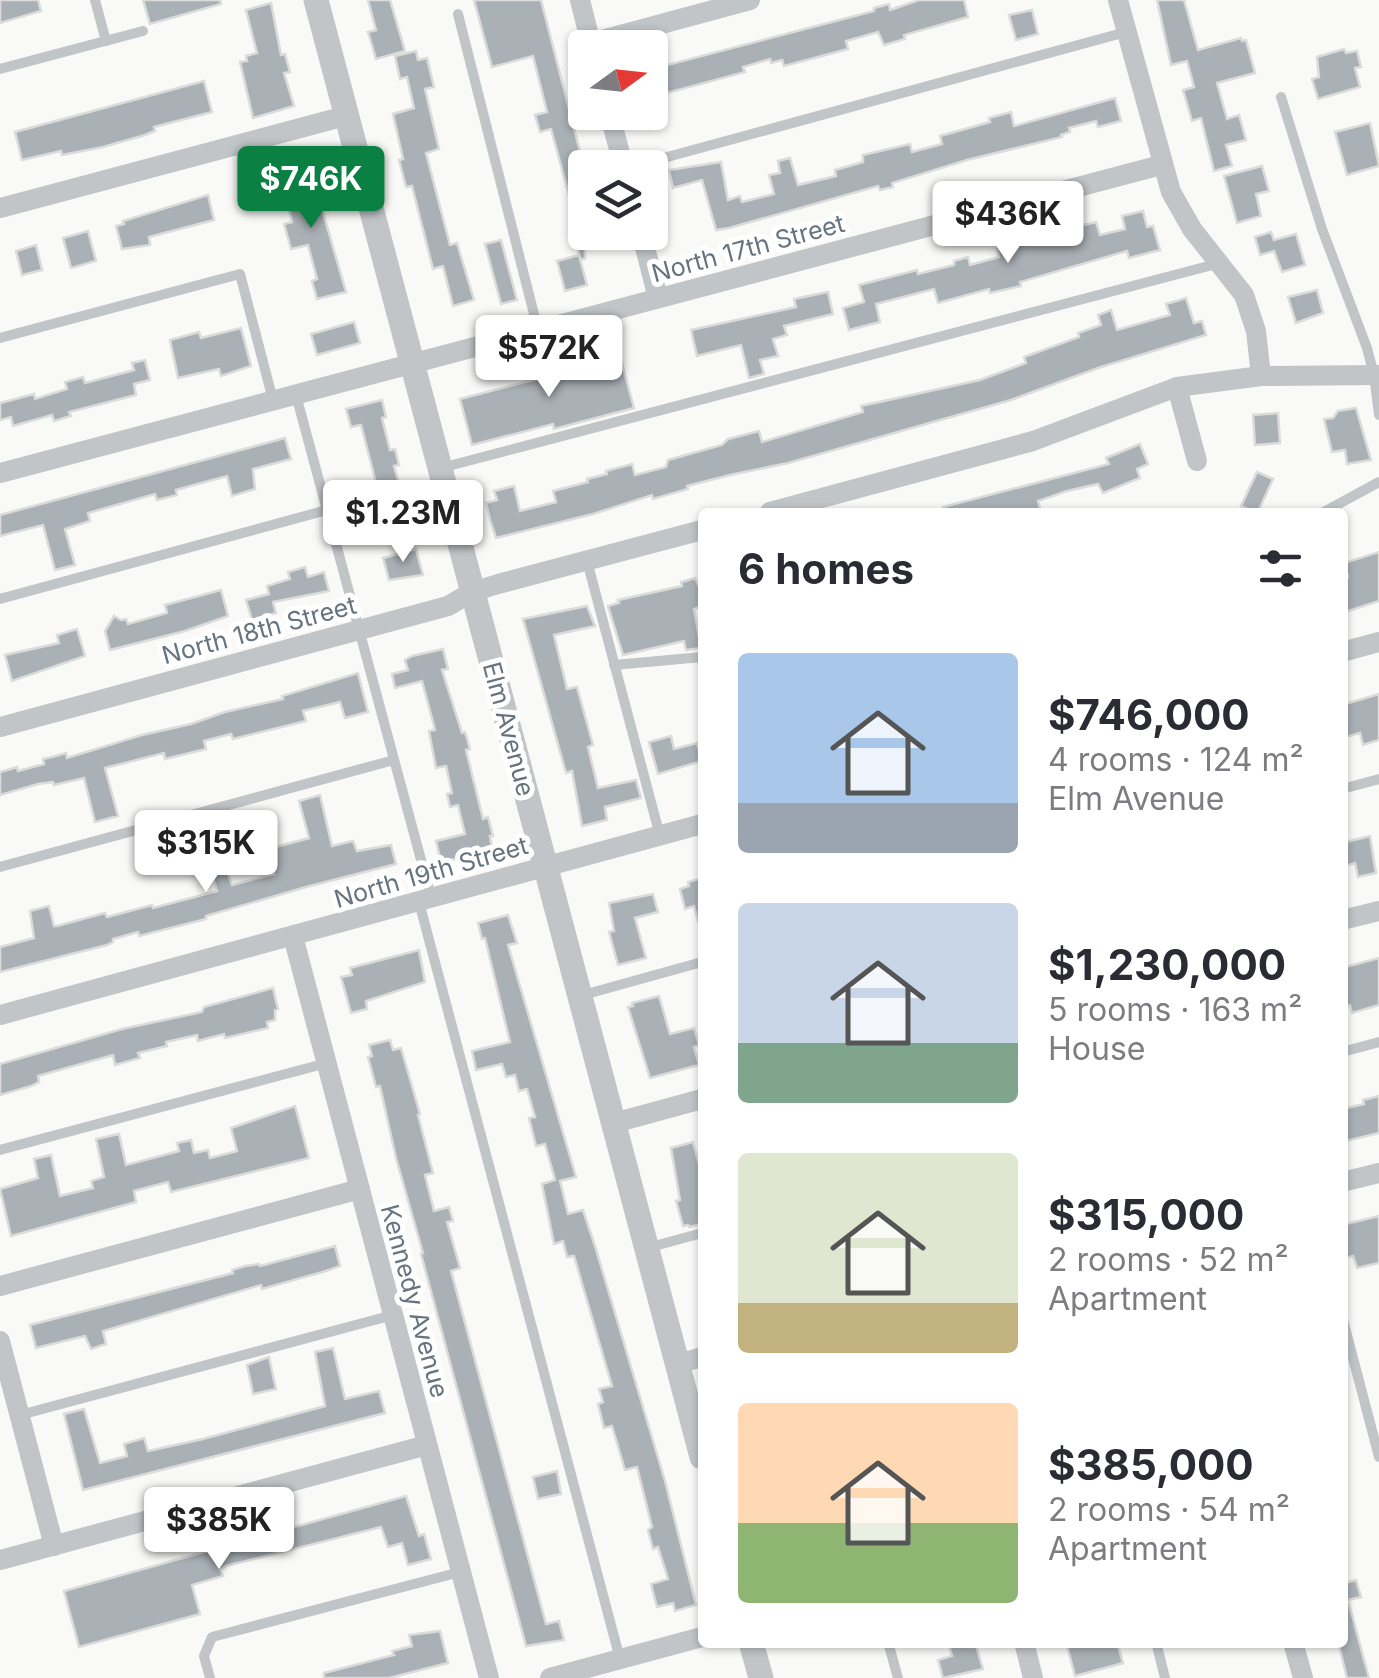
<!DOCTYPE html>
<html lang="en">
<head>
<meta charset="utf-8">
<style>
  :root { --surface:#fff; --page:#f2f2f3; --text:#2b2b33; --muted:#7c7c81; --accent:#0b8043 }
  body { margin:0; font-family:Inter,sans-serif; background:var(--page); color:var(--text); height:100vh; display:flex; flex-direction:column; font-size:38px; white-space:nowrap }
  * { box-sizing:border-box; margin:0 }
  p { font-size:32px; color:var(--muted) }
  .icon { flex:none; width:55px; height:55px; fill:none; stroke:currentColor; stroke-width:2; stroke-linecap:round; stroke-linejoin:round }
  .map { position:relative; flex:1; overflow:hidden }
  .details { position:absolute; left:698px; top:508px; width:650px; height:1140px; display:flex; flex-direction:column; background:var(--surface); border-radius:10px; box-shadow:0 2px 8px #0004 }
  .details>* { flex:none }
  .needle { width:65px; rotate:75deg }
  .buttons { position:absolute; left:568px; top:30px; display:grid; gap:20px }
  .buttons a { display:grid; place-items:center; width:100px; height:100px; border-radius:10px; background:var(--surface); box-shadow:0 2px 8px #0004; font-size:50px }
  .price { position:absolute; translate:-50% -85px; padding:0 22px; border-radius:10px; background:#fff; color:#222; font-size:32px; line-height:65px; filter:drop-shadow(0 2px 5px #0008) }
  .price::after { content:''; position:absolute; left:50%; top:60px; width:30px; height:22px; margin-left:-15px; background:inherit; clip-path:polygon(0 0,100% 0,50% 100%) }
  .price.active { background:var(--accent); color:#fff }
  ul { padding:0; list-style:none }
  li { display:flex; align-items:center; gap:30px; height:250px; padding:0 40px }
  li span { display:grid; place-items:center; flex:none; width:280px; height:200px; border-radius:10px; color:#555 }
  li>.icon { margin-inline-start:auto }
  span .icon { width:120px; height:120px; fill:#fffc; stroke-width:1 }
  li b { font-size:42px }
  h2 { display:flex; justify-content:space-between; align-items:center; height:120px; padding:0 40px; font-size:42px }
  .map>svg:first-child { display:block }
  .building { fill:#a9b0b6; stroke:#dbdbda; stroke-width:2.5 }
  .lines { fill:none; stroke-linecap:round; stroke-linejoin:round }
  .service { stroke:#c1c5c8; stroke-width:10 }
  .minor { stroke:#c1c5c8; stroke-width:20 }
  .tertiary { stroke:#c1c5c8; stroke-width:25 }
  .labels { text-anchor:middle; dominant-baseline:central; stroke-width:10; stroke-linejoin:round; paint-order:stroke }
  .street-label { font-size:25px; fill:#667480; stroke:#fff }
</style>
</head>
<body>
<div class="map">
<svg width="1379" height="1678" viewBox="0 0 1379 1678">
  <rect width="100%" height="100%" fill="#f9f9f7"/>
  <g class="building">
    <path d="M0,0H38L41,11L0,23Z"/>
    <path d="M143,0H220L221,4L150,24Z"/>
    <path d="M368,0H390L405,51L376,59L368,32L376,30Z"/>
    <path d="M474,0H541L585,171V259H580L570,218L575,217L551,129L540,132L535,115L547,112L533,56L492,67Z"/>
    <path d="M919,0H964L968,17L904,35L905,39L884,45L878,32L846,41L848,49L784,66L782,60L771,63L770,59L743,67L745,72L663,94L665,99L650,103V62L655,61L656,68L874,11V8L889,4L890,10Z"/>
    <path d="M1157,0H1184L1198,50L1241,38L1242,41L1246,40L1255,73L1217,83L1227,119L1239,115L1246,140L1226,145L1232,166L1214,171L1201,118L1192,121L1183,90L1194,87L1187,61L1171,65Z"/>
    <path d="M271,3L281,55L285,54L290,72L284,73L294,106L253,118L240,62L247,61L246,56L257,53L246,10Z"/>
    <path d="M1032,10L1038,34L1016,40L1009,15Z"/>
    <path d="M1344,49L1346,53L1357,51L1361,67L1355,68L1360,87L1318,99L1312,79L1319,77L1317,57Z"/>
    <path d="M416,51L418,60L427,58L434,87L425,89L439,149L426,153L450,245L457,243L474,300L453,306L443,266L433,269L412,186L406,187L399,160L403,159L393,114L414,108L407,77L400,79L395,56Z"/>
    <path d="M204,81L212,112L154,127L155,131L145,135L103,147L62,155L61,151L22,160L15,132Z"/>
    <path d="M1115,98L1121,121L1098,127L1096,121L1069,128L1070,132L1061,135L1062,137L967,160L892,183L893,187L880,190L878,186L729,228L716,230L702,180L673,188L669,170L721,162L728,200L740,196L742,202L774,194L769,175L780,173L778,161L790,158L798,185L836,176L835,170L863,162V155L910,144L912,152L942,144L940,136L990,122L989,118L1011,112L1014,126Z"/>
    <path d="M1370,123L1379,166L1347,175L1335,132Z"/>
    <path d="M1262,166L1269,191L1256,194L1261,216L1237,223L1224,176Z"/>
    <path d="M306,167L313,196L318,195L346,292L317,299L312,281L317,279L308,245L291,249L284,224L292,222L285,194L280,196L275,175Z"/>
    <path d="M208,195L214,220L149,237L150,245L122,249L116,226L124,224L123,221Z"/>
    <path d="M1143,211L1147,227L1153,226L1160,250L1129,258L1127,251L1020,282L1021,286L990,293L989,289L938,303L934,289L876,304L880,322L849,330L843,308L864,302L859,285L917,270L918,274L954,265V261L968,257L970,265L999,257L997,249L1040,240L1039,236L1096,222L1100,235L1125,229L1122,216Z"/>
    <path d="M88,231L96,261L71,268L63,238Z"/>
    <path d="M1271,232L1274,240L1296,234L1305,265L1282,272L1274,251L1260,255L1255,237Z"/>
    <path d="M501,240L517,300L501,304L485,244Z"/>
    <path d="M36,245L42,270L22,275L16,251Z"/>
    <path d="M579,255L587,285L565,291L557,261Z"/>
    <path d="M1317,290L1323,313L1296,323L1288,297Z"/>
    <path d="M828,292L833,314L784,326L787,335L773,339L778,356L760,360L764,374L749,378L741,345L697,356L691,330L796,307L794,299Z"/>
    <path d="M1186,298L1194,323L1202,321L1206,335L1098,368L1011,400L788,463L730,475L687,486L688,489L653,499L652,495L593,514L496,538L491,523L486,503L497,500L494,491L514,486L520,511L556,502L553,491L588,482L587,479L607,474L606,471L632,464L635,475L666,467L668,460L722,445L728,439L759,431L762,442L863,412L861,406L980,380L1026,363L1024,357L1079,337L1078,333L1101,325L1098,315L1111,310L1117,330L1170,315L1166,304Z"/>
    <path d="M354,322L360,343L317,355L311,334Z"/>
    <path d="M241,328L251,366L221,376L219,369L178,378L170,340L199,332L201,338Z"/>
    <path d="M620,356L634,408L554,429L553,424L472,445L460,399L541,378L539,368L546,366L545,363L573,359L575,368Z"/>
    <path d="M145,360L150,380L134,384L136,395L69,412L71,416L54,421L52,415L13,426L11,417L0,420V403L34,394L35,399L67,389L65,382L83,377L85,383L134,370L132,363Z"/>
    <path d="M382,400L386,417L382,418L390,450L395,449L399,465L394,466L410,522L378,532L372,508L382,506L361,425L351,427L346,409Z"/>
    <path d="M1356,408L1371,460L1347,464L1345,450L1332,452L1324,419L1333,418L1338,411Z"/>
    <path d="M1278,413L1280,443L1255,445L1253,415Z"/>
    <path d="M285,438L291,459L253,469L255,489L232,496L227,476L176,490L177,495L157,500L155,494L88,513L90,521L65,529L75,565L55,570L43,525L0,536V515Z"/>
    <path d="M1140,444L1148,464L1137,469L1140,478L1103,493L1098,484L1067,491L1038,501L1040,508L1032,512H944L943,507L1109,464L1106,458Z"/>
    <path d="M1257,472L1273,479L1258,512H1254L1241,506Z"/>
    <path d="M416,549L423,575L389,580L383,558Z"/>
    <path d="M1379,552V601L1342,613V579L1348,577L1344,563Z"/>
    <path d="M305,567L308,577L324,572L329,591L273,602L276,613L252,620L246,600L269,594L267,586L290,579L288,572Z"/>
    <path d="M695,578L702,593V606L694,609L701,648L686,650L684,641L623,655L608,606L619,603L618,600L682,586L681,582Z"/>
    <path d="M221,590L228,616L185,631L110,650L105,631L114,616L121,620L126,619L128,624L167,613L165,605Z"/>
    <path d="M587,606L595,626L554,635L567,689L577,687L593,745L588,747L598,788L636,780L641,798L605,807L607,820L582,826L572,771L566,773L523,619Z"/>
    <path d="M77,629L85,656L12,681L5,655L59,643L57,635Z"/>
    <path d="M443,649L448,669L442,670L462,733L465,732L470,749L466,750L483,819L488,817L493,836H490L492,848L483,850L484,853L441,862L436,841L465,834L458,805L450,807L447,794L452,793L446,766L436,768L429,731L435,730L422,681L395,688L392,674L408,670L405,660L412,656Z"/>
    <path d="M358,673L368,712L345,718L340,702L303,711L306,721L233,739L231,734L204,741L206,749L165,759L164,753L105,768L118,816L95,822L84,778L54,785L53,782L38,784L0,795V772L17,767L18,771L44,764L43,759L52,757L66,753L67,758L142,735L191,724L225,712L283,699L282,696Z"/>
    <path d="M1379,694V740L1363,745L1360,733L1342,738V705Z"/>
    <path d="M671,736L674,749L697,743L702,761L658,774L649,742Z"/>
    <path d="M320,795L332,846L353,841L357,851L391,845L396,864L306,887L206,916V919L139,936L138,932L113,939V942L107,945L0,972V947L34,938L30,911L49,906L54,926H57L105,913L107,917L152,905L153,908L217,891L206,852L219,849L232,885L274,874L268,849L309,838L299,801Z"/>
    <path d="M1370,836L1376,873L1358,877L1355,863L1342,867V843Z"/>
    <path d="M702,878V920L698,921L694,906L685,909L680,889L689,886L688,882Z"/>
    <path d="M653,894L658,912L635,918L646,958L618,965L609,932L614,931L609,903Z"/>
    <path d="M508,915L517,943L508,945L576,1177L560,1181L568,1214L583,1210L595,1246L665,1481L696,1605L675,1611L673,1603L657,1607L651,1584L668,1579L658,1547L653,1549L648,1530L652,1527L637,1467L625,1470L612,1426L604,1428L598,1404L603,1402L599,1389L612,1386L574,1256L567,1257L563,1241L554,1244L542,1184L555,1180L545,1144L536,1146L529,1118L535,1117L527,1089L519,1091L515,1075L506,1077L502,1064L476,1070L472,1051L510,1042L485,938L482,939L478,923Z"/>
    <path d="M419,950L425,982L366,1001L367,1009L351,1013L341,977L352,975L350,968Z"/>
    <path d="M1379,958V1005L1352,1013L1350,1005L1342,1007V968Z"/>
    <path d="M273,988L278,1009L275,1010V1020L267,1022L268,1028L225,1038L224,1034L198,1041L197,1035L166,1042L167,1046L138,1053L140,1058L115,1065L113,1055L38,1076L39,1082L31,1086L0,1095V1064L122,1029L202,1012L204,1007Z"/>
    <path d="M659,996L670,1034L694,1028L699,1045L694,1047L699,1065L650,1078L628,1007L633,1006L632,1003Z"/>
    <path d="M390,1040L393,1050L401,1048L420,1114L418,1115L433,1173L425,1175L434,1211L449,1207L453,1221L447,1222L460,1268L451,1271L546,1624L559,1621L564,1640L526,1646L421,1254L423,1253L396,1158L380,1086L376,1087L368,1057L372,1056L369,1045Z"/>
    <path d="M1379,1096V1133L1342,1142V1109L1364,1104L1363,1100Z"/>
    <path d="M295,1106L309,1158L171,1192L168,1182L134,1191L136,1202L11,1236L0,1189L38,1178L34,1159L51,1155L60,1196L93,1188L91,1181L104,1177L96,1139L119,1134L126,1165L179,1151L177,1143L191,1140L194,1153L208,1150L210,1158L237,1151L231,1128Z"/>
    <path d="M693,1142L702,1175V1224L689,1227L688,1225L683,1226L676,1201L680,1200L671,1148Z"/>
    <path d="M1379,1216V1263L1357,1268L1353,1256L1342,1259V1225Z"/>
    <path d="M335,1246L340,1266L326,1271L262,1289L261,1285L103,1331L106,1344L91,1349L85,1336L36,1348L30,1325L233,1273L232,1270L245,1266L259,1264L260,1266Z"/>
    <path d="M333,1348L345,1399L379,1391L385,1413L83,1490L64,1414L84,1409L100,1463L127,1456L124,1444L144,1438L148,1451L203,1439L325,1406L315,1352Z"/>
    <path d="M269,1357L276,1389L253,1394L247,1365Z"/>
    <path d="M557,1471L561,1494L538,1499L533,1477Z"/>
    <path d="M406,1496L419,1536L424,1534L431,1559L408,1565L402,1543L388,1547L381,1527L226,1566L221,1570L223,1576L192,1585L200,1614L79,1647L64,1591Z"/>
    <path d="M1356,1580L1361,1597L1348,1600L1369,1678H1347L1338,1642H1342V1584Z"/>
    <path d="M440,1631L448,1663L389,1678H324V1673L394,1655L392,1651L412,1646L409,1635Z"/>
    <path d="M948,1642H975L983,1669L943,1678L938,1660L952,1656Z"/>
    <path d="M1066,1642H1117L1123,1663L1075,1676Z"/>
  </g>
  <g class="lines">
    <g class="service">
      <path d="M95,0L106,41"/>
      <path d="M458,14L538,330"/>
      <path d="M0,69L143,31"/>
      <path d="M1281,97L1322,229L1367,348L1374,375L1379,415"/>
      <path d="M627,168L1126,32"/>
      <path d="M0,338L240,274L273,400"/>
      <path d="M296,395L431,897"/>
      <path d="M441,468L1220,263"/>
      <path d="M1324,512L1379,482"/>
      <path d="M587,561L660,836"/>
      <path d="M0,599L327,510"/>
      <path d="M614,665L702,657"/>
      <path d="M1342,789L1379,779"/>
      <path d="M0,867L394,760"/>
      <path d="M419,902L620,1659"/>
      <path d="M583,995L702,962"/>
      <path d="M1342,1052L1379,1042"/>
      <path d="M0,1150L327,1063"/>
      <path d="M647,1248L702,1233"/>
      <path d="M1342,1316L1379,1457"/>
      <path d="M20,1415L393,1315"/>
      <path d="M888,1642L898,1678"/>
      <path d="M1156,1642L1165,1678"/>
      <path d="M210,1678L204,1656L212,1637L460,1572"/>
    </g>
    <g class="minor">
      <path d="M580,0L592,48"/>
      <path d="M1118,0L1171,192L1192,229L1244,295L1256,331L1261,376"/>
      <path d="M591,43L750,0"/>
      <path d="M609,112L624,168"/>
      <path d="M0,208L349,115"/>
      <path d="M641,232L658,298"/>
      <path d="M1177,387L1197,461"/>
      <path d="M0,473L1161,165"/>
      <path d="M770,512L1033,441L1177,387L1261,376L1379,375"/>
      <path d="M1342,652L1379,642"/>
      <path d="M0,727L448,606L472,592L498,584L702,530"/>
      <path d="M1342,920L1379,911"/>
      <path d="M293,936L489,1678"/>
      <path d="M0,1015L702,824"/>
      <path d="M614,1123L702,1099"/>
      <path d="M1342,1182L1379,1173"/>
      <path d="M0,1286L360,1189"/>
      <path d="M0,1341L54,1546"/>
      <path d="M678,1364L702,1357"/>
      <path d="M0,1560L427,1445"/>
      <path d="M1024,1642L1033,1678"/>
      <path d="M1293,1642L1303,1678"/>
      <path d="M550,1678L702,1637"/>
    </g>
    <g class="tertiary">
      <path d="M316,0L702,1457"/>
      <path d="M751,1642L761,1678"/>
    </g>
  </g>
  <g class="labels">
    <g class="street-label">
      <text transform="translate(748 248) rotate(-15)">North 17th Street</text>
      <text transform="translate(259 630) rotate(-15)">North 18th Street</text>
      <text transform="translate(509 729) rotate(75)">Elm Avenue</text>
      <text transform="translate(431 872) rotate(-16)">North 19th Street</text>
      <text transform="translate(415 1301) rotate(75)">Kennedy Avenue</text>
    </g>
  </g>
</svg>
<div class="buttons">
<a><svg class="needle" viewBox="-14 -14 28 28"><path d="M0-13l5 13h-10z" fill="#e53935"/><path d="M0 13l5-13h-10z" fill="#7c7c81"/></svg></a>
<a><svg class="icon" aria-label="layers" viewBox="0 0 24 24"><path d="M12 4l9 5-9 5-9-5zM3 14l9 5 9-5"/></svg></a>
</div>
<b class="price active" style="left:311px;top:231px">$746K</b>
<b class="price" style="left:1008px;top:266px">$436K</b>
<b class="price" style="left:549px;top:400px">$572K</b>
<b class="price" style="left:403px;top:565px">$1.23M</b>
<b class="price" style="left:206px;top:895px">$315K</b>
<b class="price" style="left:219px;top:1572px">$385K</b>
<section class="details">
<h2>6 homes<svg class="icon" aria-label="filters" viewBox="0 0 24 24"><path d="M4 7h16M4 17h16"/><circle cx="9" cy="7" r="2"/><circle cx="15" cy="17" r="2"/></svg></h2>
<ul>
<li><span style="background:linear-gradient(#a9c7e8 75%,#9aa5b1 0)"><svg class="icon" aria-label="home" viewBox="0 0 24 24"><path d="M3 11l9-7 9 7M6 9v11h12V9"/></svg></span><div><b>$746,000</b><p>4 rooms · 124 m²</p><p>Elm Avenue</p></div></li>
<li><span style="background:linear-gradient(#c9d6e8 70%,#7fa58c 0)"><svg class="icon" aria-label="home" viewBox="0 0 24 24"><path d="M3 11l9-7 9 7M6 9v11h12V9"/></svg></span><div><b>$1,230,000</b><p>5 rooms · 163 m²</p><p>House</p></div></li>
<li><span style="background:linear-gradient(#dfe7d0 75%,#c2b280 0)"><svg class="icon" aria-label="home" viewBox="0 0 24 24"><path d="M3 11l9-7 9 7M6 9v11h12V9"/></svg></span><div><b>$315,000</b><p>2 rooms · 52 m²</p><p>Apartment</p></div></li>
<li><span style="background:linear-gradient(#ffd9b3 60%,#8fb573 0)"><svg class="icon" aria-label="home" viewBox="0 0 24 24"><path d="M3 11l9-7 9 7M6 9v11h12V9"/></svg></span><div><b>$385,000</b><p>2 rooms · 54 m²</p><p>Apartment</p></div></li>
</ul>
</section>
</div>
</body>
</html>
